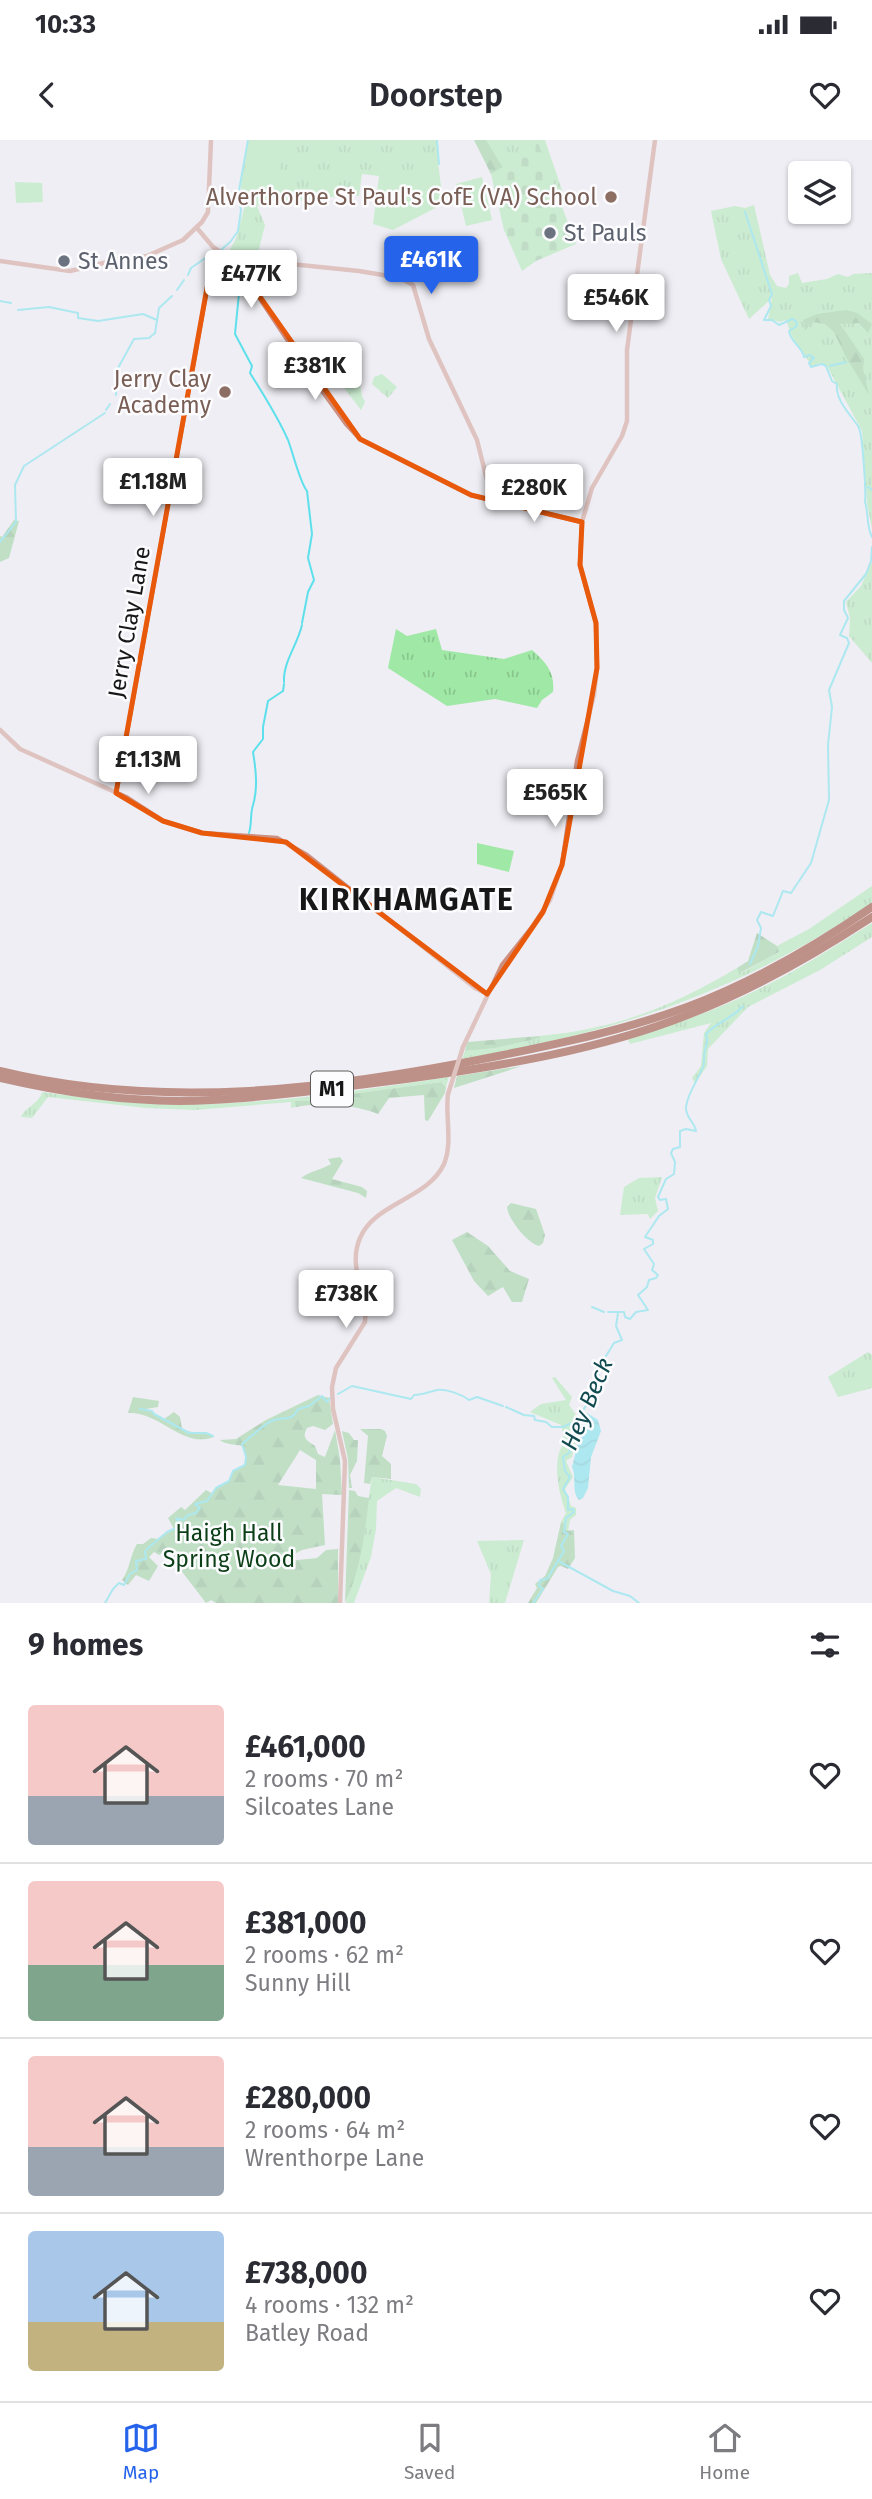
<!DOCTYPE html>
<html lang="en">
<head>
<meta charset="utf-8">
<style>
  :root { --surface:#fff; --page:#f2f2f3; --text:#2b2b33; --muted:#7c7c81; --line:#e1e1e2; --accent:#2563eb }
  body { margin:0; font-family:"Fira Sans",sans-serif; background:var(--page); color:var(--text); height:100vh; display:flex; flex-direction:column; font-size:26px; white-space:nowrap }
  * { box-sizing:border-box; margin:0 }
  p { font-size:23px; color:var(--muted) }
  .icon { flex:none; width:38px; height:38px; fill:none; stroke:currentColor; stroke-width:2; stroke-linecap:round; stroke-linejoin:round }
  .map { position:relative; height:1463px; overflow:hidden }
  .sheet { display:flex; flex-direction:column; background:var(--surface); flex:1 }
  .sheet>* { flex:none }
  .controls { position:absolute; left:788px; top:21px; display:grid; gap:14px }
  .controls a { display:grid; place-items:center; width:63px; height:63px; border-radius:7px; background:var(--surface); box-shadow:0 2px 5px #0004; font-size:35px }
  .price { position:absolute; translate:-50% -60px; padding:0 16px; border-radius:7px; background:#fff; color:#222; font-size:23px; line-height:46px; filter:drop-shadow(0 2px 4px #0008) }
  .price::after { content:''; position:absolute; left:50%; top:42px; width:21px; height:16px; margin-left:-10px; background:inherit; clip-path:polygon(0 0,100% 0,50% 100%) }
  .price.current { background:var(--accent); color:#fff }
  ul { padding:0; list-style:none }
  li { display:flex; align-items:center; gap:21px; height:175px; padding:0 28px }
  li+li { border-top:2px solid var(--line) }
  li span { display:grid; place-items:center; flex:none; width:196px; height:140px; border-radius:7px; color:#555 }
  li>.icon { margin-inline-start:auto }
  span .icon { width:84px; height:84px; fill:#fffc; stroke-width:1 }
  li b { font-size:30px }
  h2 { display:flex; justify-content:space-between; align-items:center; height:84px; padding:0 28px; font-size:30px }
  .status { display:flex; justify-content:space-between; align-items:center; height:49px; padding:0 35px; background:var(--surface); direction:ltr }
  .status svg { height:19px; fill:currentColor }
  header { display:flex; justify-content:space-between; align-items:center; height:91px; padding:0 28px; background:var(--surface); font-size:32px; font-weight:600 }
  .tab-bar { display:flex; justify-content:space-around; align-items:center; height:98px; border-top:2px solid var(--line); background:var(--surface); font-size:19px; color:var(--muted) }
  .tab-bar a { display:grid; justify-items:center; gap:4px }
  .tab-bar .current { color:var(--accent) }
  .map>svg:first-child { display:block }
  .grass { fill:url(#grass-tufts) }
  .forest { fill:url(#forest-firs); fill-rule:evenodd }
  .cemetery { fill:url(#cemetery-stones) }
  .pitch { fill:#a0e8a6 }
  .water { fill:url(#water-waves) }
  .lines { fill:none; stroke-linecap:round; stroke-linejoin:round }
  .stream { stroke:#5de0eb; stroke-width:2 }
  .tertiary { stroke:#cc8f80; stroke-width:4.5 }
  .motorway { stroke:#841f05; stroke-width:8 }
  .tertiary-bridge { stroke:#cc8f80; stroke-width:4.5 }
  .marked { fill:none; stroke:#e8590c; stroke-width:5; stroke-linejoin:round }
  .education-dot { fill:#8d6e63; stroke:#fcfcfe; stroke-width:2.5 }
  .worship-dot { fill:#6b7280; stroke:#fcfcfe; stroke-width:2.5 }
  .labels { text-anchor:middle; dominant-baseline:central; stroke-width:5; stroke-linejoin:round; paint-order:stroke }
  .shield { fill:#fcfcfe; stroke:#5c5c5d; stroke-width:2 }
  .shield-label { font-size:21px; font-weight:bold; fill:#171718 }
  .education-label { font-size:23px; fill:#785e54; stroke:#fcfcfe; text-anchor:end }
  .worship-label { font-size:23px; fill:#5b616d; stroke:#fcfcfe; text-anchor:start }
  .street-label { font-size:23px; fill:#171718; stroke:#fcfcfe }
  .park-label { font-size:23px; fill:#0c3f17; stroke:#fcfcfe }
  .water-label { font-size:24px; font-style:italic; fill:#114b50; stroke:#fcfcfe }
  .district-label { font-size:30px; font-weight:bold; letter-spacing:2px; fill:#171718; stroke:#fcfcfe }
</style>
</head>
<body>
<div class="status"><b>10:33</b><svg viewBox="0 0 49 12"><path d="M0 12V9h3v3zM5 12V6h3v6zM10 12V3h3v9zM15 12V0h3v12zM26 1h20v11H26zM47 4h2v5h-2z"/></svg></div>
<header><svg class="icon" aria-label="back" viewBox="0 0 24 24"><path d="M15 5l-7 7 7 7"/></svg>Doorstep<svg class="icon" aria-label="heart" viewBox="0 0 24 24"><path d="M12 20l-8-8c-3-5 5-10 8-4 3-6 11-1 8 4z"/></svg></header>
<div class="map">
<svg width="872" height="1463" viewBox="0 0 872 1463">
  <defs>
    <pattern id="grass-tufts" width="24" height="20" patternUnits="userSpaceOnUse" patternTransform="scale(1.75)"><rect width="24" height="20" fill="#a0e8a6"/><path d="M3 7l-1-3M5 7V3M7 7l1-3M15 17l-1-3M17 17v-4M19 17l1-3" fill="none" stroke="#89c68e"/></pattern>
    <pattern id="forest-firs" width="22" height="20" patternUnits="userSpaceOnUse" patternTransform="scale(1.75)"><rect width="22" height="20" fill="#87cd8d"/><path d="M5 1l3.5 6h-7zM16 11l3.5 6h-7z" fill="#74af79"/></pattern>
    <pattern id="cemetery-stones" width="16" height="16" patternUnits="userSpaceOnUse" patternTransform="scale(1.75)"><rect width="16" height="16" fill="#a0e8a6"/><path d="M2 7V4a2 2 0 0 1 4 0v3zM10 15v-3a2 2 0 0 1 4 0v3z" fill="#89c68e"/></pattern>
    <pattern id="water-waves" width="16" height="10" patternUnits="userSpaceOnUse" patternTransform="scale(1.75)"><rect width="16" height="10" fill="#5de0eb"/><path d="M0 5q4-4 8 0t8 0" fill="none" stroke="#50bfc9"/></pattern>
  </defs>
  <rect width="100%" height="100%" fill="#eeeef4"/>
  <g class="grass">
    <path d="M248,0H438V21L443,64L393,90L373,84L379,36L362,34L359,56L348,55L257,66L265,85L256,121L262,122L249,141L230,118L229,111L236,99L245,65C235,53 246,16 248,0Z"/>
    <path d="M475,0H545L566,62L559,66L536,2L520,17L491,34Z"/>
    <path d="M754,65L770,135L777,146L786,148L789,144V136L798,133L802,143L827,139L838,134L848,137L853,134L872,133V389L867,363L862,291L827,226L822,223L812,226L792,197L786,180L780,182L768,179L772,158L749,179L721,119L711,71L735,66L745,68Z"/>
    <path d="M356,223L362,256L365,262L361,270L335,236Z"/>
    <path d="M382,234L397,247L388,258L372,244L374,237Z"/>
    <path d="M872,421V523L849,496L850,478L846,462L861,446Z"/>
    <path d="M396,489L407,496L436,489L442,510L504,519L532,510C547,523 555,533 553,552L542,560L537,568L495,559L447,566L388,528Z"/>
    <path d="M872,746V763C740,852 618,892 462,919L465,911L496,908L539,898V896C616,889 671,867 737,828L741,833L779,812L777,806L809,789Z"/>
    <path d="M872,783V797L820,830L748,867L708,909L707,926L695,943L692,938L701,926L704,893L711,883L630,904L628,899C671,885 714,871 755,851C795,832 834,807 872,783Z"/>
    <path d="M449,937L446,947L441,942L345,955V960L296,961V967L291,968V962L195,970L146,968L48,957L32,978L21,977C26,966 39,964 42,952C94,959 155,965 208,964C288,962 369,949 449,937Z"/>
    <path d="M662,1037L655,1058L658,1071L650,1079L648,1074L620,1075L624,1047L639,1038Z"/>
    <path d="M868,1212L872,1215V1248L838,1257L828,1237Z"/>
    <path d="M555,1237L572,1257L569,1265L581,1282L572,1317L566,1321L573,1337L565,1349L571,1366L576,1368V1375L570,1380L568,1392L566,1391L565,1384L561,1382L566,1373C560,1356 555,1336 558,1317C562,1300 567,1307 561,1285L530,1272L541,1264L566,1260L552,1238Z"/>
    <path d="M372,1337L416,1344L421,1349L420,1357L396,1348L377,1361L376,1389L371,1417L354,1463H346C360,1421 365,1380 372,1337Z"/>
    <path d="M524,1400L505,1463H489L491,1434L477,1401Z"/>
  </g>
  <g class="forest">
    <path d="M474,0H486L503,28L491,34Z"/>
    <path d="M846,170L857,173L872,184L868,193L859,183L840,184L864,219L863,229L869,255L846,217L834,192L825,184L812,182L805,191L803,180L817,174Z"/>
    <path d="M14,380L19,381L9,418L0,422V396L2,397Z"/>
    <path d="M757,793L777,806L779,812L740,833L737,828L748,821Z"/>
    <path d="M539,896L540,898L496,908L465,911L467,902Z"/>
    <path d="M522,926L454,948L457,936Z"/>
    <path d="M441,942L446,947L445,953L428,981L425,980L424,955L389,958L378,974C351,964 324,962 296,967L295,961L344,960V955Z"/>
    <path d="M340,1017L343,1021L332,1039L362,1047L367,1051L366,1058L358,1053L301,1038C310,1031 321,1030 331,1024L328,1019Z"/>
    <path d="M511,1063L536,1069L545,1095L543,1103L539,1106C527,1103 508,1079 507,1067Z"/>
    <path d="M467,1092L488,1106L510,1131L529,1139L522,1162H512L503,1147L488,1156L474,1141L452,1100Z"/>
    <path d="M318,1255L329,1258L333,1284L325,1290L313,1286L307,1288C301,1299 308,1301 315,1306L318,1314L325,1317L335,1290L340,1319L342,1355L322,1354L325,1405L302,1410L279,1422L317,1418L326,1410L338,1409V1463H216L211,1460L206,1463L170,1416L163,1413L159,1415L154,1412L149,1417L158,1426L149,1441L136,1435L128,1445L122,1440C130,1429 130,1415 137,1404H143L151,1398L158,1399L174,1389L168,1378L181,1367L185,1370L206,1350L213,1354L216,1348L229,1341L233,1331L245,1325L246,1317L242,1306C236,1304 225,1305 220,1300L236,1299L266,1280ZM300,1310L316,1320V1349L278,1345Z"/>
    <path d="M133,1257L159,1261L158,1267L146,1269L164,1279L174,1272L180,1277L182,1288C194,1296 207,1290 214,1297C182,1309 160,1271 128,1273Z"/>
    <path d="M360,1289H381L385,1291L387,1296L382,1316L391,1324V1339L372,1337L370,1344L364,1343L368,1296Z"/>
    <path d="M342,1291L349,1293L354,1300H358L357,1321L350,1335L352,1348H349L348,1319Z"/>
    <path d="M349,1350L355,1351L358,1356L369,1358C365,1393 360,1432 345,1463Z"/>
    <path d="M561,1382L565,1384L566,1391L574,1390L575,1418L568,1429L561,1426L558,1427L536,1463H528L537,1448L535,1444L545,1436L553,1418Z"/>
  </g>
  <path class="cemetery" d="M537,0L576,104L536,121L522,131L504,90L491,34L523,14Z"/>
  <g class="pitch">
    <path d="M255,1L285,7L273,60L244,54Z"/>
    <path d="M434,30L438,65L423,67L419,32Z"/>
    <path d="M405,34L417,41L421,71C411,82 396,86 382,84L375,75L381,37Z"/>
    <path d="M482,37L492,80L466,86L456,44Z"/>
    <path d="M15,42L42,43L43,62L16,63Z"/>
    <path d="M477,703L514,711L509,732L477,724Z"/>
  </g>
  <path class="water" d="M587,1273L598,1280L601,1291L591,1317L588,1348L583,1358L579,1360C571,1351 577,1338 572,1327L584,1279Z"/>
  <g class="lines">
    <g class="stream">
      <path d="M437,0L439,24"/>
      <path d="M745,72L772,154L769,160L771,166L764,180H772L779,185L792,179L796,181L797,186L789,191C790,202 802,206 804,217L810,215L814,218L809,223L811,227L822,224L826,226L832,241L837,244C835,260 850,274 858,286C863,292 866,354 865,362C869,374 866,385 872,397"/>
      <path d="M221,110L231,101L238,91L241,70L238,56L248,0"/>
      <path d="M228,120L235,131L239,153L235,194L252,226L250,233C264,255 278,277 288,300C293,313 300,343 307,351L312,394L308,418L314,440L308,452L302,483"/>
      <path d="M188,135L191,128L214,112"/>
      <path d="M177,150L184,140"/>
      <path d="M0,161L11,163"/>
      <path d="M18,170L49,167L78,173V178L98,181L143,174L157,180"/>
      <path d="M830,226L846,222"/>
      <path d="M116,255L118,228L134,199L149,198L155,193L159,168L172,156"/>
      <path d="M106,270L110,264"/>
      <path d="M868,347L872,350"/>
      <path d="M0,402L16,382L15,345L24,326L105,273"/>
      <path d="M284,542C283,522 297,506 302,485"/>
      <path d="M249,693C252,684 250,674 253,665C258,648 256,630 253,612L263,599V587L268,561L283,551L284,544"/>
      <path d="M750,824L758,806L761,788L757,780L761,772L773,776L783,751L791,753L811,723L829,660L828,605L832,567L829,550L849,503L847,498L840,495L848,478L844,470V461L866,434L871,421L872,407"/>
      <path d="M592,1167L604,1172"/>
      <path d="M608,1172H624L625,1177L630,1179L636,1172L648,1170L638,1155L647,1147L649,1140L656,1138L658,1135L652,1130L654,1124L644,1109L653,1104V1100L645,1097L659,1076L668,1069L666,1059L660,1060L658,1057L666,1039L674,1034L675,1022L671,1013L673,1009L680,1007V991L686,989L696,991C695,982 685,978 686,967C688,952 697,942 703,927C705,922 703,916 705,910C707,903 708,902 706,894C717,882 733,878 743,866"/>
      <path d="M338,1254L352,1246L411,1259L414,1255C423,1255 428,1252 437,1250C447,1249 461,1254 469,1260L477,1257L503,1266"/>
      <path d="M506,1267L524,1275L534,1276L535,1280L546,1282L552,1287H563L576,1281"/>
      <path d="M140,1269L152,1271L154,1274L189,1293H206L213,1296"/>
      <path d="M560,1422L613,1451L630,1456L639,1463"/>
      <path d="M105,1463L113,1449L119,1443L124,1445L130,1434L137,1430L136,1421L146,1419L145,1412L147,1409L167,1392L181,1386L176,1378L183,1380L188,1375L196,1373L200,1368L195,1364L207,1361L216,1348L229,1341L233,1331L245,1325L246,1317L242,1304C251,1297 264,1283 274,1280C284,1276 291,1283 298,1269L309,1266L322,1256L327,1262L330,1258"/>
      <path d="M533,1463L543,1449L539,1446L540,1440L547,1439L564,1411L561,1406L568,1394L564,1392L566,1378L574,1372L573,1369L568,1370V1357L563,1349L570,1337L565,1331L563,1317L570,1312L569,1307L578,1280L598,1243L599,1231L606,1216L614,1203L622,1200L616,1186L618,1173"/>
    </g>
    <g class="tertiary">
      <path d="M197,88L213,107L230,118L239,127L310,234L346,284L360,299L471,355L582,382"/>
      <path d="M231,118L359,131L401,138L413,145L429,199L477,300L492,360"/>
      <path d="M0,121L70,131L120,119L147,116L183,100L202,82L208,72L211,0"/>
      <path d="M0,590L20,609L126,657L163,681L202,693L277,698L307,715L475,848L487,854"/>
      <path d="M116,653L207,148L224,115"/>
      <path d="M463,907L502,825L533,786L550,760L562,725L577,621L594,555L597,528L596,483L580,425L582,382L592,348L622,296L627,281V210L655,0"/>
      <path d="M340,1463L345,1321L333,1269L332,1247L336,1228L365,1182C368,1153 347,1128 360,1098C374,1063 428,1059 444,1024C453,1003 445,976 448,954"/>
    </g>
    <g class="motorway">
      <path d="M0,931C163,971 335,949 498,916C561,903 625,890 687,867C753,842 814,807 872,767"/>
      <path d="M0,938C68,954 141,964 211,960C276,957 341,947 406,939C501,926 600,910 690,874C755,849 814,815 872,777"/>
    </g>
    <path class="tertiary-bridge" d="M448,954L463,907"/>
  </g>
  <path d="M0 0H872V1463H0ZM224,115L239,127L360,299L471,355L582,382L580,425L596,483L597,528L562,725L543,772L487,854L286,702L202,693L163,681L116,653L207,148Z" fill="#eeeef4" fill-opacity=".55" fill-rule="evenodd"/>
  <path class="marked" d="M224,115L239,127L360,299L471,355L582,382L580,425L596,483L597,528L562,725L543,772L487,854L286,702L202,693L163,681L116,653L207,148Z"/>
  <g class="education-dot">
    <circle cx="611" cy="57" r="7"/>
    <circle cx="225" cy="252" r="7"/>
  </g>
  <g class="worship-dot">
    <circle cx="550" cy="93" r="7"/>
    <circle cx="64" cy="121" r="7"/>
  </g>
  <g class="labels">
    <rect class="shield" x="311" y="931.5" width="42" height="35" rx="5"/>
    <g class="shield-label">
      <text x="332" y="949">M1</text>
    </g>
    <g class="education-label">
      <text x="597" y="57">Alverthorpe St Paul's CofE (VA) School</text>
      <text x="211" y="239">Jerry Clay<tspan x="211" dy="26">Academy</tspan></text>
    </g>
    <g class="worship-label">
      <text x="564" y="93">St Pauls</text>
      <text x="78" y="121">St Annes</text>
    </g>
    <g class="street-label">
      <text transform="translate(129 482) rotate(-80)">Jerry Clay Lane</text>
    </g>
    <g class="park-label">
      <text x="229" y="1393">Haigh Hall<tspan x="229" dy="26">Spring Wood</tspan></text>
    </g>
    <g class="water-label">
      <text transform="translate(587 1264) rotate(-67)">Hey Beck</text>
    </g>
    <g class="district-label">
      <text x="407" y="760">KIRKHAMGATE</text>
    </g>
  </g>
</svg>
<div class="controls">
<a><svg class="icon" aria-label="layers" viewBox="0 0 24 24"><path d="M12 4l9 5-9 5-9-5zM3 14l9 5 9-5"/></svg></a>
</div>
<b class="price current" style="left:431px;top:156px">£461K</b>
<b class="price" style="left:251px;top:170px">£477K</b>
<b class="price" style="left:616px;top:194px">£546K</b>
<b class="price" style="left:315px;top:262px">£381K</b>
<b class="price" style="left:153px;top:378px">£1.18M</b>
<b class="price" style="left:534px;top:384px">£280K</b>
<b class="price" style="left:148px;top:656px">£1.13M</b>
<b class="price" style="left:555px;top:689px">£565K</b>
<b class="price" style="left:346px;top:1190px">£738K</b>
</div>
<section class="sheet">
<h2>9 homes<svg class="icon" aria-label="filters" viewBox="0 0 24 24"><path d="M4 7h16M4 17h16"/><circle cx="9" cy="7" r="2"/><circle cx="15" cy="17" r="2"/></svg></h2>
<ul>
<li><span style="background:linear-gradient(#f6c9c9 65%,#9aa5b1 0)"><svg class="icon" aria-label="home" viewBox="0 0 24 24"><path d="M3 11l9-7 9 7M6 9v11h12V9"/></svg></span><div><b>£461,000</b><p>2 rooms · 70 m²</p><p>Silcoates Lane</p></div><svg class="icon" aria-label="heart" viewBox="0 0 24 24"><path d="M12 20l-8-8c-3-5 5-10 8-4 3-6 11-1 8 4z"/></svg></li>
<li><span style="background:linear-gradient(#f6c9c9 60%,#7fa58c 0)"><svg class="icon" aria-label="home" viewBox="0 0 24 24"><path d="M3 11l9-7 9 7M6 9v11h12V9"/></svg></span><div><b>£381,000</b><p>2 rooms · 62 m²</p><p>Sunny Hill</p></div><svg class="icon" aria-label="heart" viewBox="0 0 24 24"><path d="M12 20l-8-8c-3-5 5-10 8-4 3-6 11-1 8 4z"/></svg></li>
<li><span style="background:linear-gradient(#f6c9c9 65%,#9aa5b1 0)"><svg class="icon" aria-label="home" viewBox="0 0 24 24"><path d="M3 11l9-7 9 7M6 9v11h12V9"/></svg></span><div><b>£280,000</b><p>2 rooms · 64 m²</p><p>Wrenthorpe Lane</p></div><svg class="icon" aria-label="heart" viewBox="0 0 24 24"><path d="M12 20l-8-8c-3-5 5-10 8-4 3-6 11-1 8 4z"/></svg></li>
<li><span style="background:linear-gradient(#a9c7e8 65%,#c2b280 0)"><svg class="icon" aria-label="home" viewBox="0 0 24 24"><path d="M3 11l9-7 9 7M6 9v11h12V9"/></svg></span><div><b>£738,000</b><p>4 rooms · 132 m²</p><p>Batley Road</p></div><svg class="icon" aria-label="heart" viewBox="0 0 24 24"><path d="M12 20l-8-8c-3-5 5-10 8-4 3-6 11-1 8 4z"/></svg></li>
</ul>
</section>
<nav class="tab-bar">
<a class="current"><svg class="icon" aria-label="map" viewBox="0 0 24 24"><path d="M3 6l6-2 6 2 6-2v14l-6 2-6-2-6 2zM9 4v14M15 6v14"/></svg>Map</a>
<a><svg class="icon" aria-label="saved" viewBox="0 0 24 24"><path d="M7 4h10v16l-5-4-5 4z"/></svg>Saved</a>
<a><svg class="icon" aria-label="home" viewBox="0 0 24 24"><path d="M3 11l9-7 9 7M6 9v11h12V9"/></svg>Home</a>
</nav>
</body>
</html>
